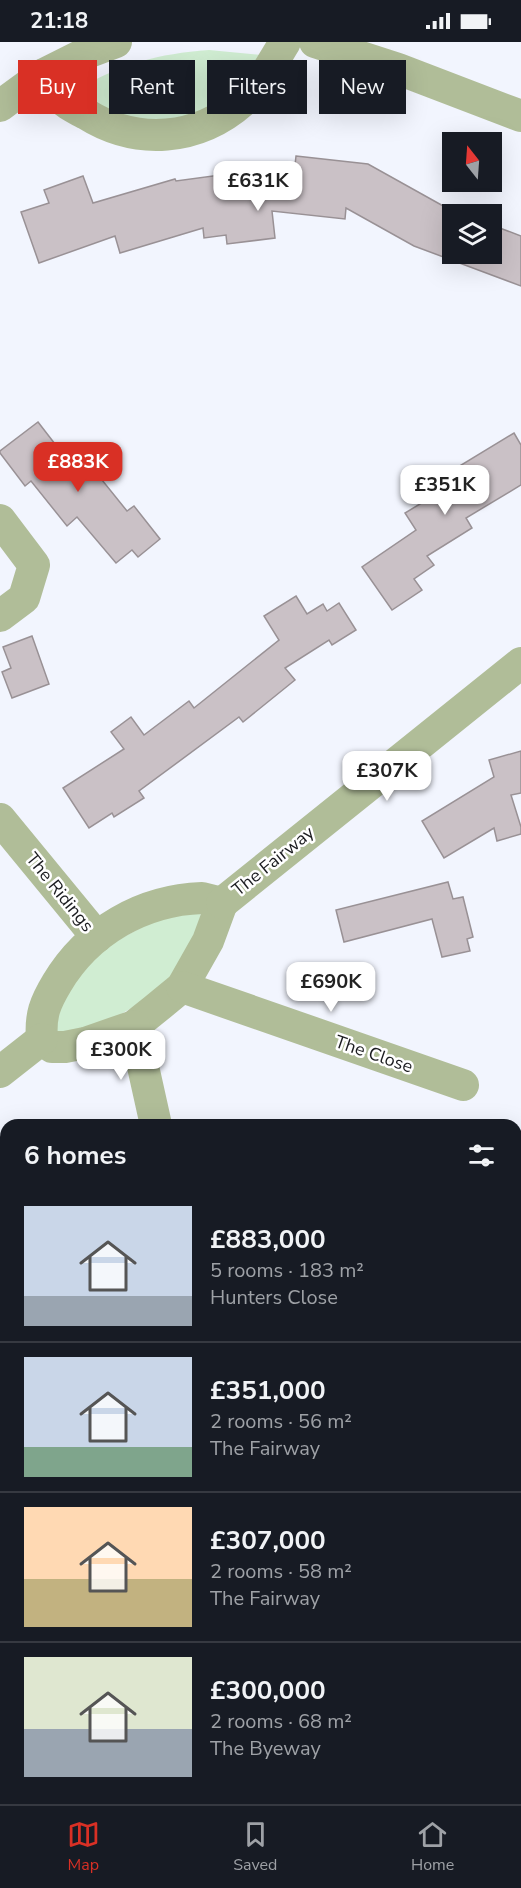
<!DOCTYPE html>
<html lang="en">
<head>
<meta charset="utf-8">
<style>
  :root { --surface:#171b24; --page:#242831; --text:#f1f3f6; --muted:#9ea1a6; --line:#363941; --accent:#d93025 }
  body { margin:0; font-family:"Nunito Sans",sans-serif; background:var(--page); color:var(--text); height:100vh; display:flex; flex-direction:column; font-size:22px; white-space:nowrap }
  * { box-sizing:border-box; margin:0 }
  p { font-size:20px; color:var(--muted) }
  .icon { flex:none; width:33px; height:33px; fill:none; stroke:currentColor; stroke-width:2; stroke-linecap:round; stroke-linejoin:round }
  .map { position:relative; flex:1; overflow:hidden }
  .details { position:absolute; left:0px; top:1077px; width:522px; height:686px; display:flex; flex-direction:column; background:var(--surface); border-radius:18px 18px 0 0; box-shadow:0 6px 24px #0002 }
  .details>* { flex:none }
  .top-card { position:absolute; left:18px; top:18px; width:486px; height:54px; display:flex; gap:12px }
  .needle { width:39px; rotate:343deg }
  .buttons { position:absolute; left:442px; top:90px; display:grid; gap:12px }
  .buttons a { display:grid; place-items:center; width:60px; height:60px; border-radius:0px; background:var(--surface); box-shadow:0 6px 24px #0002; font-size:30px }
  .price { position:absolute; translate:-50% -51px; padding:0 14px; border-radius:12px; background:#fff; color:#222; font-size:20px; line-height:39px; filter:drop-shadow(0 2px 3px #0008) }
  .price::after { content:''; position:absolute; left:50%; top:36px; width:18px; height:14px; margin-left:-9px; background:inherit; clip-path:polygon(0 0,100% 0,50% 100%) }
  .price.selected { background:var(--accent); color:#fff }
  ul { padding:0; list-style:none }
  li { display:flex; align-items:center; gap:18px; height:150px; padding:0 24px }
  li+li { border-top:2px solid var(--line) }
  li span { display:grid; place-items:center; flex:none; width:168px; height:120px; border-radius:0px; color:#555 }
  li>.icon { margin-inline-start:auto }
  span .icon { width:72px; height:72px; fill:#fffc; stroke-width:1 }
  li b { font-size:26px }
  h2 { display:flex; justify-content:space-between; align-items:center; height:72px; padding:0 24px; font-size:26px }
  .pill { padding:0 21px; border-radius:0px; background:var(--surface); box-shadow:0 6px 24px #0002; font-size:21px; line-height:54px }
  .pill.selected { background:var(--accent); color:#fff }
  .status { display:flex; justify-content:space-between; align-items:center; height:42px; padding:0 30px; background:var(--surface); direction:ltr }
  .status svg { height:16px; fill:currentColor }
  .tabs { display:flex; justify-content:space-around; align-items:center; height:84px; border-top:2px solid var(--line); background:var(--surface); font-size:16px; color:var(--muted) }
  .tabs a { display:grid; justify-items:center; gap:3px }
  .tabs .selected { color:var(--accent) }
  .map>svg:first-child { display:block }
  .green { fill:#d0edd2 }
  .sand { fill:#f6ecc7 }
  .water { fill:#b8e3fd }
  .building { fill:#cac1c6; stroke:#999195; stroke-width:1.5 }
  .lines { fill:none; stroke-linecap:round; stroke-linejoin:round }
  .path { stroke:#8d8f95; stroke-width:4; stroke-dasharray:4.5 3; stroke-linecap:butt }
  .minor { stroke:#b0bd98; stroke-width:32 }
  .labels { text-anchor:middle; dominant-baseline:central; stroke-width:5; stroke-linejoin:round; paint-order:stroke }
  .street-label { font-size:18px; fill:#1b1c20; stroke:#fff }
</style>
</head>
<body>
<div class="status"><b>21:18</b><svg viewBox="0 0 49 12"><path d="M0 12V9h3v3zM5 12V6h3v6zM10 12V3h3v9zM15 12V0h3v12zM26 1h20v11H26zM47 4h2v5h-2z"/></svg></div>
<div class="map">
<svg width="521" height="1762" viewBox="0 0 521 1762">
  <rect width="100%" height="100%" fill="#f2f5fe"/>
  <g class="green">
    <path d="M209,8L261,13C253,25 241,46 230,54C193,81 145,87 103,67C94,63 86,53 78,47C124,21 157,12 209,8Z"/>
    <path d="M197,869L201,873L188,910L166,940L133,965L113,977L57,996L56,964L82,928L113,901L157,877Z"/>
  </g>
  <g class="sand">
    <path d="M521,1306V1739L516,1743V1310Z"/>
    <path d="M6,1745V1756L500,1757L493,1762H7L0,1754V1750Z"/>
  </g>
  <path class="water" d="M521,1637V1762H389L395,1756H516V1642Z"/>
  <g class="building">
    <path d="M296,114L368,122L445,165L465,172H453V212H492V183L521,194V244L414,204L346,166L345,177L272,169L275,196L227,202L226,193L204,196L203,186L120,211L115,194L39,221L21,170L49,161L44,148L83,134L93,161L175,137L176,139L295,123Z"/>
    <path d="M38,380L65,415L77,407L127,469L134,464L160,497L138,515L132,508L116,521L77,475L67,484L31,439L25,444L0,411V409Z"/>
    <path d="M514,391L521,403V443L466,476L472,486L427,514L434,523L414,537L422,548L392,568L362,525L416,488L405,471L425,459L413,440L434,426L440,436Z"/>
    <path d="M296,554L307,572L323,562L327,569L339,561L356,588L332,603L329,598L285,626L295,638L243,680L239,675L139,749L144,756L114,775L112,771L89,786L63,746L124,707L111,690L131,675L144,693L189,659L194,666L279,598L264,574Z"/>
    <path d="M32,594L49,642L12,656L2,630L11,626L3,605Z"/>
    <path d="M521,709V751L511,753L521,785V792L497,799L494,786L444,816L422,779L494,735L489,718Z"/>
    <path d="M448,840L453,857L463,855L473,895L467,897L470,909L442,915L432,877L344,900L336,868Z"/>
  </g>
  <g class="lines">
    <g class="path">
      <path d="M516,1325L521,1321"/>
      <path d="M15,1762L20,1756"/>
    </g>
    <g class="minor">
      <path d="M315,0L398,27L521,74"/>
      <path d="M42,33C49,41 56,50 63,58C69,64 79,68 86,72C137,104 198,99 243,59C261,43 272,21 285,0"/>
      <path d="M0,64L42,33L84,12L116,0"/>
      <path d="M0,478L34,523L24,556L0,574"/>
      <path d="M0,777L97,895"/>
      <path d="M202,856L222,861L208,899L182,945L154,968L134,984L85,1001L65,1005H52L42,997C40,973 45,961 57,941C88,889 143,858 202,856Z"/>
      <path d="M222,861L521,621"/>
      <path d="M182,945L463,1043"/>
      <path d="M134,984L156,1083"/>
      <path d="M0,1030L42,997"/>
      <path d="M0,1392L6,1387"/>
    </g>
  </g>
  <g class="labels">
    <g class="street-label">
      <text transform="translate(273 819) rotate(-39)">The Fairway</text>
      <text transform="translate(60 850) rotate(51)">The Ridings</text>
      <text transform="translate(374 1012) rotate(19)">The Close</text>
    </g>
  </g>
</svg>
<div class="buttons">
<a><svg class="needle" viewBox="-14 -14 28 28"><path d="M0-13l5 13h-10z" fill="#e53935"/><path d="M0 13l5-13h-10z" fill="#9ea1a6"/></svg></a>
<a><svg class="icon" aria-label="layers" viewBox="0 0 24 24"><path d="M12 4l9 5-9 5-9-5zM3 14l9 5 9-5"/></svg></a>
</div>
<b class="price" style="left:258px;top:170px">£631K</b>
<b class="price selected" style="left:78px;top:451px">£883K</b>
<b class="price" style="left:445px;top:474px">£351K</b>
<b class="price" style="left:387px;top:760px">£307K</b>
<b class="price" style="left:331px;top:971px">£690K</b>
<b class="price" style="left:121px;top:1039px">£300K</b>
<div class="top-card">
<a class="pill selected">Buy</a>
<a class="pill">Rent</a>
<a class="pill">Filters</a>
<a class="pill">New</a>
</div>
<section class="details">
<h2>6 homes<svg class="icon" aria-label="filters" viewBox="0 0 24 24"><path d="M4 7h16M4 17h16"/><circle cx="9" cy="7" r="2"/><circle cx="15" cy="17" r="2"/></svg></h2>
<ul>
<li><span style="background:linear-gradient(#c9d6e8 75%,#9aa5b1 0)"><svg class="icon" aria-label="home" viewBox="0 0 24 24"><path d="M3 11l9-7 9 7M6 9v11h12V9"/></svg></span><div><b>£883,000</b><p>5 rooms · 183 m²</p><p>Hunters Close</p></div></li>
<li><span style="background:linear-gradient(#c9d6e8 75%,#7fa58c 0)"><svg class="icon" aria-label="home" viewBox="0 0 24 24"><path d="M3 11l9-7 9 7M6 9v11h12V9"/></svg></span><div><b>£351,000</b><p>2 rooms · 56 m²</p><p>The Fairway</p></div></li>
<li><span style="background:linear-gradient(#ffd9b3 60%,#c2b280 0)"><svg class="icon" aria-label="home" viewBox="0 0 24 24"><path d="M3 11l9-7 9 7M6 9v11h12V9"/></svg></span><div><b>£307,000</b><p>2 rooms · 58 m²</p><p>The Fairway</p></div></li>
<li><span style="background:linear-gradient(#dfe7d0 60%,#9aa5b1 0)"><svg class="icon" aria-label="home" viewBox="0 0 24 24"><path d="M3 11l9-7 9 7M6 9v11h12V9"/></svg></span><div><b>£300,000</b><p>2 rooms · 68 m²</p><p>The Byeway</p></div></li>
</ul>
</section>
</div>
<nav class="tabs">
<a class="selected"><svg class="icon" aria-label="map" viewBox="0 0 24 24"><path d="M3 6l6-2 6 2 6-2v14l-6 2-6-2-6 2zM9 4v14M15 6v14"/></svg>Map</a>
<a><svg class="icon" aria-label="saved" viewBox="0 0 24 24"><path d="M7 4h10v16l-5-4-5 4z"/></svg>Saved</a>
<a><svg class="icon" aria-label="home" viewBox="0 0 24 24"><path d="M3 11l9-7 9 7M6 9v11h12V9"/></svg>Home</a>
</nav>
</body>
</html>
